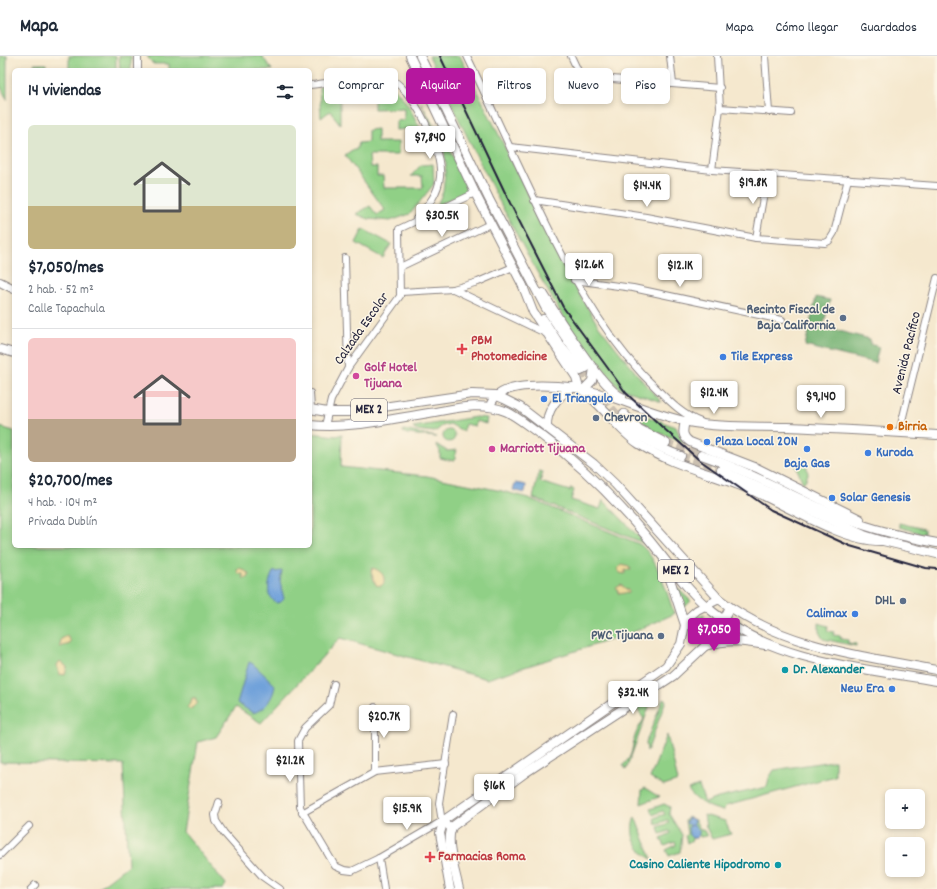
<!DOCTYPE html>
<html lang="es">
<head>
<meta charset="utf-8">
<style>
  :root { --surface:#fff; --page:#f2f2f3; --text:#1f2937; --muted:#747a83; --line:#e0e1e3; --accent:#b5179e }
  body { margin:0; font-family:Dekko,sans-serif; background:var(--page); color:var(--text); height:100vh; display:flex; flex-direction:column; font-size:15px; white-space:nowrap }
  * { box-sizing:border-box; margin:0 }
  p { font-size:13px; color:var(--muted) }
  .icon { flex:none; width:22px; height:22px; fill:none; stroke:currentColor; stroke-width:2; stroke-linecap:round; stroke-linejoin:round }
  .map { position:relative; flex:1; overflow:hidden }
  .details { position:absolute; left:12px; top:12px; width:300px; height:480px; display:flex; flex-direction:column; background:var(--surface); border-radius:6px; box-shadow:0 2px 6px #0003 }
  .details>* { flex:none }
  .hud { position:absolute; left:324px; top:12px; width:380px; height:36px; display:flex; gap:8px }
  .fabs { position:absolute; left:885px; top:733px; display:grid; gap:8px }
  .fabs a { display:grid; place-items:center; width:40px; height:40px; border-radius:6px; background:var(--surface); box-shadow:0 2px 6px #0003; font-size:20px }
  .price { position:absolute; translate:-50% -34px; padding:0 9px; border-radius:4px; background:#fff; color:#222; font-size:13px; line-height:26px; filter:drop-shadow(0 1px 2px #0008) }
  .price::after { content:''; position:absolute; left:50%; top:24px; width:12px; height:9px; margin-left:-6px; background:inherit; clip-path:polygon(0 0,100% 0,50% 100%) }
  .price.current { background:var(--accent); color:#fff }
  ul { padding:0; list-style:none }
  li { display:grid; align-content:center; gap:8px; height:212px; padding:0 16px }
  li+li { border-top:1px solid var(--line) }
  li span { display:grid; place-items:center; height:124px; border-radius:6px; color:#555 }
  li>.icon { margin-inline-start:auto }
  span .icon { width:72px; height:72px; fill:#fffc; stroke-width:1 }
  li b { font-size:17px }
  h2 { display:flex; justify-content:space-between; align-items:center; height:48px; padding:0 16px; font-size:17px }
  .tag { padding:0 14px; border-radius:6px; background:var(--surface); box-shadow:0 2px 6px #0003; font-size:14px; line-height:36px }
  .tag.current { background:var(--accent); color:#fff }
  header { display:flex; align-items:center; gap:24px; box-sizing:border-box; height:56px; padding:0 20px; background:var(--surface); border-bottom:1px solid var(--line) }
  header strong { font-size:19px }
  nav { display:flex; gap:22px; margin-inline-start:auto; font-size:14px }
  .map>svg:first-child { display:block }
  .green { fill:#90d086; stroke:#597960 }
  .forest { fill:#74b273; stroke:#4b6a57 }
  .sand { fill:#eeda9e; stroke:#887e6c }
  .water { fill:#70a1da; stroke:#49628a }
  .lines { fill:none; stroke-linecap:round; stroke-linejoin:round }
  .major-tunnel { stroke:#cbc0b1; stroke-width:8; stroke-dasharray:8 4; stroke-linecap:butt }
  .minor-casing { stroke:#8c8584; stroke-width:8 }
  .major-casing { stroke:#8c8584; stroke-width:10 }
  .minor { stroke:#fff; stroke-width:6 }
  .major { stroke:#fff; stroke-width:8 }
  .rail { stroke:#22223b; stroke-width:2 }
  .service-dot { fill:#5c6f8a; stroke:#fcf5e5; stroke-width:1.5 }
  .health-dot { fill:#e0444e; stroke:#fcf5e5; stroke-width:1.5 }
  .shop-dot { fill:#3f7fe0; stroke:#fcf5e5; stroke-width:1.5 }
  .hotel-dot { fill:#d1479c; stroke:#fcf5e5; stroke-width:1.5 }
  .food-dot { fill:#e8710a; stroke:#fcf5e5; stroke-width:1.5 }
  .culture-dot { fill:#0f9aa8; stroke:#fcf5e5; stroke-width:1.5 }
  .labels { text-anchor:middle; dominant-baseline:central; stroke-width:3; stroke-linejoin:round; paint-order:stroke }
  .shield { fill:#fcf5e5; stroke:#63616e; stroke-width:1 }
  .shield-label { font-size:13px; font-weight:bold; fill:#22223b }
  .service-label { font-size:14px; font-weight:bold; fill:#4e5e75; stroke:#fcf5e5; text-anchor:end }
  .street-label { font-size:14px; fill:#22223b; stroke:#fcf5e5 }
  .health-label { font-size:14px; font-weight:bold; fill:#be3a42; stroke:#fcf5e5; text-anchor:start }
  .shop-label { font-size:14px; font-weight:bold; fill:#366cbe; stroke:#fcf5e5; text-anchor:start }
  .hotel-label { font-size:14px; font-weight:bold; fill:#b23c85; stroke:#fcf5e5; text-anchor:start }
  .food-label { font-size:14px; font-weight:bold; fill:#c56008; stroke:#fcf5e5; text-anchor:start }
  .culture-label { font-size:14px; font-weight:bold; fill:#0d838f; stroke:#fcf5e5; text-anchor:start }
</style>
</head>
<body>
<header>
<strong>Mapa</strong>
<nav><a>Mapa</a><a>Cómo llegar</a><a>Guardados</a></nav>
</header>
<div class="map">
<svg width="937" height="833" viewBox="0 0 937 833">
  <rect width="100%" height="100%" fill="#fcf5e5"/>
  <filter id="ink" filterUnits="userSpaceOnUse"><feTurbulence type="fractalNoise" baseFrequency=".025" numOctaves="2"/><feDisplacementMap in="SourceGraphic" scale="8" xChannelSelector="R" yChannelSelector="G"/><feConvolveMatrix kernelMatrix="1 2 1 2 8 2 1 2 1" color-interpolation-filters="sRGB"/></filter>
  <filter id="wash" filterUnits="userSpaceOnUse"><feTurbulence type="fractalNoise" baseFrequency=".012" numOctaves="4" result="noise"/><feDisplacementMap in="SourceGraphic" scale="16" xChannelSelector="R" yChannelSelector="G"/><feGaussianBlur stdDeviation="0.9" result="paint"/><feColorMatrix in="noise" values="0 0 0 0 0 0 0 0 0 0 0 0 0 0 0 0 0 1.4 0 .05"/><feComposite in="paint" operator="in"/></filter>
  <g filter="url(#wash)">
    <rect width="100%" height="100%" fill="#f5e8ce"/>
    <g class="green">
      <path d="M0,0H7V44L0,29Z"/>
      <rect x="69" y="0" width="47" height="14"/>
      <path d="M119,0H131V14H120Z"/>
      <path d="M147,0H262L272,14H215V12L169,14V8H153Z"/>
      <path d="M429,0H460L569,221L598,269L644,327L662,346L619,332L585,290L580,288C522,197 475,98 429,0Z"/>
      <path d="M34,8H46V14L34,13Z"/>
      <path d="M365,25C370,25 377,25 381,26C402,32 411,55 420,72L396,74V65L404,64V52L374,53V40H376V28L337,29V41H348V44H340V68L330,55L321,62L319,31Z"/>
      <path d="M421,47L435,72L441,77L470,135L437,149L443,136L446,108L443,89L437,83Z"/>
      <path d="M377,73V86H398V99H369L370,111H377V120H383L384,132H423L422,120H411L421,109L433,108L434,128L410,158L390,165L369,163L356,158L370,150L377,159L385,154L345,99L352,94H356L359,87L368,86V74Z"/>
      <path d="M363,173L391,188L383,202L356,187Z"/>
      <path d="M629,354L676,371L680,380L685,387L652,374Z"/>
      <path d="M476,361L487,362L486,368L476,365L475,370L465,368L463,375L450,368L442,370L435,376L415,374L413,371Z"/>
      <path d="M0,371L14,375V490H310V377L336,380L342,378L341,411L427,420L502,435L528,442L639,488C656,498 668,539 674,558L629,578L487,623L340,582L261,667L236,651L216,681L198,686L183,776L226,828L223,833H97L128,809L123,708L0,706Z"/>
      <circle cx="449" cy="380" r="6"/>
      <path d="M404,374L436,381L407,378L403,376V374Z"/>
      <path d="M436,388L447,395L457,394L454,405L440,402V395Z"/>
      <path d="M798,407H806L808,418L805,425L803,427L795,408Z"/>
      <path d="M539,415L543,416L540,426L570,435L571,432L574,434L571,444L600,453L603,444L646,488L533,442Z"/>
      <path d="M899,467L924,473V478L899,471Z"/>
      <path d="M677,532L691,545L684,552Z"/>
      <path d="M703,558L705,559L700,566L706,570L711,563L713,566L709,574C700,578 693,572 696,562Z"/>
      <path d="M819,567L828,570L827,575L834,576L833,579L841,580L840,583L848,584V587L856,588V590L823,583L819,576Z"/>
      <path d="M652,643L626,714L623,709C634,699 631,693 635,680C637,674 641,668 644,663L637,653Z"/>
      <path d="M663,643L666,644L647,696L646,686Z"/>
      <path d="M667,679L678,725L664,730L650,722Z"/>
      <path d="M832,705H835V720L726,750L723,755C708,751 698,747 688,734L699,730L705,747L718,742L767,731L769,722L774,714Z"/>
      <path d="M645,732L659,741L641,748L642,734Z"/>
      <path d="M664,748L670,751L669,758L682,779L680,796L669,800L666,794L676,789L675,786L665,790L661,782L671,777L670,775L660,778L658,771L669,767L668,764L656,768L654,762L665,758L663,755L653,759L650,753Z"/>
      <path d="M704,759L725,765L731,778L712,783L706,771Z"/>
      <path d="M635,761L652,803C636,795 628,778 635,761Z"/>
      <path d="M688,761L695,764L700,773H703L707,780L700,781L699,779L696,782H692V784L687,787L685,780L687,778L685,765Z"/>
    </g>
    <path class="forest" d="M816,241L830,244L823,271L870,283V288L879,291L875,307L805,290Z"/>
    <g class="sand">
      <path d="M622,508L629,510L631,514H625V518L620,517L617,513Z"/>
      <path d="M240,512L250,518L248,522H243V518H238L237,514Z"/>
      <path d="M373,512C381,515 385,519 384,527L381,530L376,529L371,516Z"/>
      <path d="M621,529L630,536L619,538L616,532Z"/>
      <path d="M67,580L71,585L70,588L60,591L61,583Z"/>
      <path d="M60,605L67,611L65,619L59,618L57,609Z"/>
      <path d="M192,642H195L197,647L190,654L187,651L191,647Z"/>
    </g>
    <g class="water">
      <path d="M515,427L526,429L525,437L513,434Z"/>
      <path d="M282,515L280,525L284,543L281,546L277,547C265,541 268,526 273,516Z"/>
      <path d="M249,606L253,608L275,629C274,641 265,654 253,657L237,647Z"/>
      <path d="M688,762L693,763L694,765L692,770L694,768L697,773L699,774V778L696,782H692L689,779L688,771L691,770L686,767Z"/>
    </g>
  </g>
  <g filter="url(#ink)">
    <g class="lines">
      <g class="major-tunnel">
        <path d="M581,315L620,362"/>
        <path d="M666,387L701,399"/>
        <path d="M681,400L721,414"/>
      </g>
      <defs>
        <g id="minor">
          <path d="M138,0V14"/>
          <path d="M467,0C495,58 521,117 550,175C579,233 610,289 658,334C671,347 683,359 701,366"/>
          <path d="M571,0L579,17L588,21L720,32"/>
          <path d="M670,0L673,28"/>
          <path d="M765,0L769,56"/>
          <path d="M310,29C330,28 366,16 386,21C413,29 443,95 440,121C438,139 427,150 416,163"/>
          <path d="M413,45L426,35"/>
          <path d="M720,52L791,57"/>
          <path d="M510,91L712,114L937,130"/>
          <path d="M712,114L720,52L717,0"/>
          <path d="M534,144L646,161L756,182L825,187L829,185L834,177L848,123"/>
          <path d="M756,182L767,119"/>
          <path d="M345,202L348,312"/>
          <path d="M400,211L490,168"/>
          <path d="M574,224L633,232L782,264"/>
          <path d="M453,233L545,277"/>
          <path d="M401,236L453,233L478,226L513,211"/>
          <path d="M310,337L311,353"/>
          <path d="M325,370L331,344L348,312L400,240L399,173L475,137"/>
          <path d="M899,377L937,222"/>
          <path d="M334,628L329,649L305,672L298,685L300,751L335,810L344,814L352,815L379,802L444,764"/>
          <path d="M375,651V716"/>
          <path d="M219,746L215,759L216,765L224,777L263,821L280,833"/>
          <path d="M302,757L375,716L446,708"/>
          <path d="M450,773L441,760L439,747L453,658"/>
          <path d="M0,799L29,770"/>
          <path d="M379,802L384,833"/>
          <path d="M31,833L35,829"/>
        </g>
        <g id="major">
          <path d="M410,0L475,137L524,232"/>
          <path d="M420,0L489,143L545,251L586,312"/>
          <path d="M0,226L14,233"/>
          <path d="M522,228L533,256L576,321L579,332C602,347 616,373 639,388C673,410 714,418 751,434C786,449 846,487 883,485"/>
          <path d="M543,237C555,257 603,334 622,341"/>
          <path d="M543,263L560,289L581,315"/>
          <path d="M0,293L14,297"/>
          <path d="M584,333L592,325L594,312"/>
          <path d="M490,351C495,327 538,329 557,330C605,332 647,359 694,367C725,372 757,370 788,371C838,373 887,376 937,379"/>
          <path d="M310,353L327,356H349L472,338L495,339L504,343L520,351L594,408L615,428L719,543C781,591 862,600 937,614"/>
          <path d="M624,358L639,373L666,387"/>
          <path d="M620,362C638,382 657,391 681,400"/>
          <path d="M685,365C683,374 681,380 690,386L757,412L860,463"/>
          <path d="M310,369C350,373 390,363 429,357C454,353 480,345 505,355C517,360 529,371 541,379C580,408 614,442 646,480C667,505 687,535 713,556C775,606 862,612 937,625"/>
          <path d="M547,371C546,354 558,340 573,331"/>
          <path d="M701,399C756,417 804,448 857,467C883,476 910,482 937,487"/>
          <path d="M721,414L864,479L883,485L937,498"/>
          <path d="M664,505L685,569"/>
          <path d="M705,590C730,583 741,585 765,589"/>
          <path d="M450,833L440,777L444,764L666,610L681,588L685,569L689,561L697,554L719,543"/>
          <path d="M459,833C456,818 444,782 453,770L525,717L673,620L705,590L719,573L730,551"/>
        </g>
      </defs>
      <use href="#minor" class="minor-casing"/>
      <use href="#major" class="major-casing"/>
      <use href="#minor" class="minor"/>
      <use href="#major" class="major"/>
      <path class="rail" d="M440,0L510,147L563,251L626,337L661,370L698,403L771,454L850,490L926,512L937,513"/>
    </g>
  </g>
  <g class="service-dot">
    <circle cx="843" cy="262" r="4"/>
    <circle cx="596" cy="362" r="4"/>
    <circle cx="903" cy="545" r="4"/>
    <circle cx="661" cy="580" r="4"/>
  </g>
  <g class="health-dot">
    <path d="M460 287h4v4h4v4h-4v4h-4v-4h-4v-4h4z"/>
    <path d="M428 795h4v4h4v4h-4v4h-4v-4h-4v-4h4z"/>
  </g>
  <g class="shop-dot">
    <circle cx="723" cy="301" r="4"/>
    <circle cx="544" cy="343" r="4"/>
    <circle cx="707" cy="386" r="4"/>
    <circle cx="807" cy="393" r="4"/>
    <circle cx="868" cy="397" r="4"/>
    <circle cx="832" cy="442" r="4"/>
    <circle cx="855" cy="558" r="4"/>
    <circle cx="892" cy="633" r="4"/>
  </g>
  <g class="hotel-dot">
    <circle cx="356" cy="320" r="4"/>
    <circle cx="492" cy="393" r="4"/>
  </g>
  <circle class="food-dot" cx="890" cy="371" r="4"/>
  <g class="culture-dot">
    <circle cx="785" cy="614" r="4"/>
    <circle cx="778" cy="809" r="4"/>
  </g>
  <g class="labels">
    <g class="shield">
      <rect x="351" y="343" width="36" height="22" rx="3"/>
      <rect x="658" y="504" width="36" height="22" rx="3"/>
    </g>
    <g class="shield-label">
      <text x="369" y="354">MEX 2</text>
      <text x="676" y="515">MEX 2</text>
    </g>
    <g class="service-label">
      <text x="835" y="254">Recinto Fiscal de<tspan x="835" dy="16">Baja California</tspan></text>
      <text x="604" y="362" text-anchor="start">Chevron</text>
      <text x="895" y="545">DHL</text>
      <text x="653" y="580">PWC Tijuana</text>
    </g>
    <g class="street-label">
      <text transform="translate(362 273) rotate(-55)">Calzada Escolar</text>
      <text transform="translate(907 297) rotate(-76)">Avenida Pacífico</text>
    </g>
    <g class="health-label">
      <text x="471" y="285">PBM<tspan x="471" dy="16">Photomedicine</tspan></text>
      <text x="438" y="801">Farmacias Roma</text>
    </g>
    <g class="shop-label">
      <text x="731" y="301">Tile Express</text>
      <text x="552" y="343">El Triangulo</text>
      <text x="715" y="386">Plaza Local 20N</text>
      <text x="876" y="397">Kuroda</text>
      <text x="807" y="408" text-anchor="middle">Baja Gas</text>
      <text x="840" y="442">Solar Genesis</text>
      <text x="847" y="558" text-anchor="end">Calimax</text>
      <text x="884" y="633" text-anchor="end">New Era</text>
    </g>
    <g class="hotel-label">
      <text x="364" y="312">Golf Hotel<tspan x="364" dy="16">Tijuana</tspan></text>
      <text x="500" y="393">Marriott Tijuana</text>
    </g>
    <g class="food-label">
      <text x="898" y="371">Birria</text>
    </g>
    <g class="culture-label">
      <text x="793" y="614">Dr. Alexander</text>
      <text x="770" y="809" text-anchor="end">Casino Caliente Hipodromo</text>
    </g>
  </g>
</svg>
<div class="fabs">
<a>+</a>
<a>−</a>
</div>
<b class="price" style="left:430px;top:104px">$7,840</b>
<b class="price" style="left:753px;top:149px">$19.8K</b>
<b class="price" style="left:647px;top:152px">$14.4K</b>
<b class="price" style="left:442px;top:182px">$30.5K</b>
<b class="price" style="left:589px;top:231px">$12.6K</b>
<b class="price" style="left:680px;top:232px">$12.1K</b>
<b class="price" style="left:714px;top:359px">$12.4K</b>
<b class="price" style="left:821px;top:363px">$9,140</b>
<b class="price current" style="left:714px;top:596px">$7,050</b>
<b class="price" style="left:633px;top:659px">$32.4K</b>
<b class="price" style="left:384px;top:683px">$20.7K</b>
<b class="price" style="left:290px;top:727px">$21.2K</b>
<b class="price" style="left:494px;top:752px">$16K</b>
<b class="price" style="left:407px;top:775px">$15.9K</b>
<div class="hud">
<a class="tag">Comprar</a>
<a class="tag current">Alquilar</a>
<a class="tag">Filtros</a>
<a class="tag">Nuevo</a>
<a class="tag">Piso</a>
</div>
<section class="details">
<h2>14 viviendas<svg class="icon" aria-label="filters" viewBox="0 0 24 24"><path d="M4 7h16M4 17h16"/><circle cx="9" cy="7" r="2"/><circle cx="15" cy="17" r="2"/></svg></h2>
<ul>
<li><span style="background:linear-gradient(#dfe7d0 65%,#c2b280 0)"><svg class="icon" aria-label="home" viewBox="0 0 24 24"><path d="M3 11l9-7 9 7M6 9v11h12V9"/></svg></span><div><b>$7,050/mes</b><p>2 hab. · 52 m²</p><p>Calle Tapachula</p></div></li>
<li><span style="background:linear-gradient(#f6c9c9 65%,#b9a48a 0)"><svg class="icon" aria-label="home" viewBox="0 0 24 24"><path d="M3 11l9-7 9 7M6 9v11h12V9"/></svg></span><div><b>$20,700/mes</b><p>4 hab. · 104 m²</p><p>Privada Dublín</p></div></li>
</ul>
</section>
</div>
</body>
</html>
